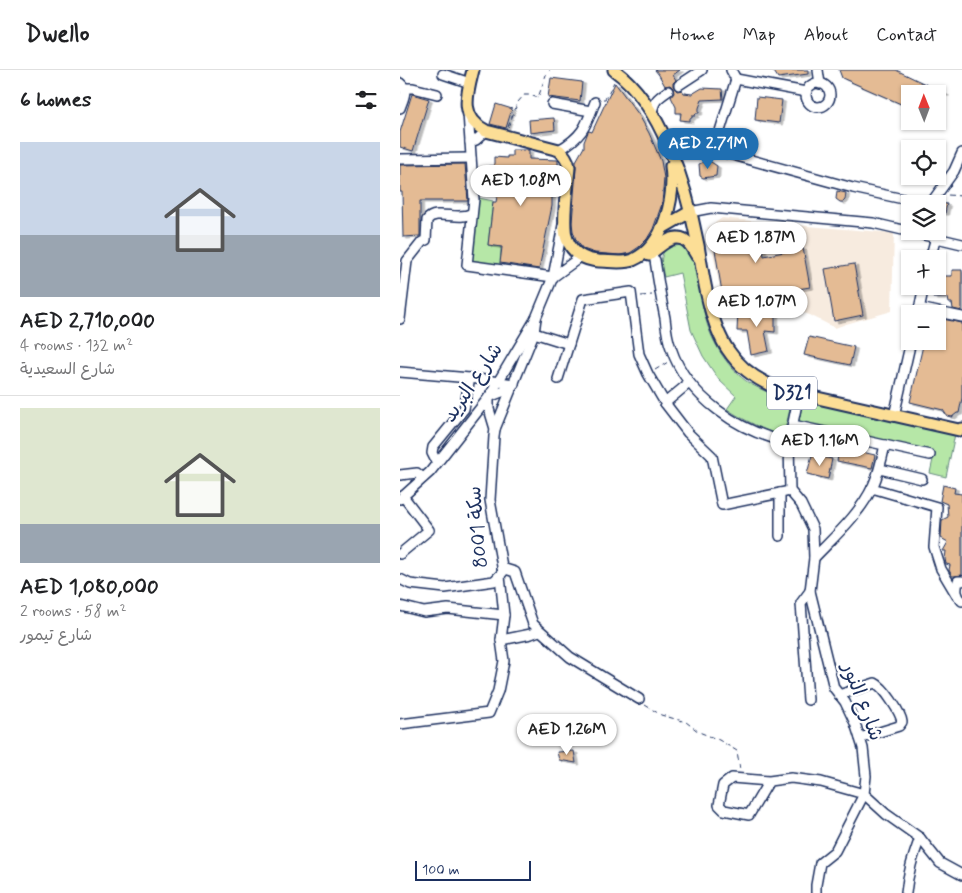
<!DOCTYPE html>
<html lang="en">
<head>
<meta charset="utf-8">
<style>
  :root { --surface:#fff; --page:#f2f2f2; --text:#202124; --muted:#757577; --line:#e0e0e0; --accent:#1f6fb2 }
  body { margin:0; font-family:Mynerve,"Playpen Sans Arabic",sans-serif; background:var(--page); color:var(--text); height:100vh; display:flex; flex-direction:column; font-size:19px; white-space:nowrap }
  * { box-sizing:border-box; margin:0 }
  p { font-size:16px; color:var(--muted) }
  .icon { flex:none; width:28px; height:28px; fill:none; stroke:currentColor; stroke-width:2; stroke-linecap:round; stroke-linejoin:round }
  .map { position:relative; flex:1; overflow:hidden }
  .drawer { display:flex; flex-direction:column; background:var(--surface); width:400px }
  .drawer>* { flex:none }
  .needle { width:32px; rotate:359deg }
  .buttons { position:absolute; left:501px; top:15px; display:grid; gap:10px }
  .buttons a { display:grid; place-items:center; width:45px; height:45px; border-radius:0px; background:var(--surface); box-shadow:0 1px 4px #0004; font-size:25px }
  .scale { position:absolute; left:15px; bottom:12px; width:116px; box-sizing:border-box; padding-left:5px; border:2px solid #1b2f5e; border-top:0; font-size:14px; line-height:18px; white-space:nowrap; color:#1b2f5e; -webkit-text-stroke:4px #fff; paint-order:stroke }
  .price { position:absolute; translate:-50% -42px; padding:0 11px; border-radius:18px; background:#fff; color:#222; font-size:16px; line-height:32px; filter:drop-shadow(0 1px 2px #0008) }
  .price::after { content:''; position:absolute; left:50%; top:30px; width:15px; height:11px; margin-left:-8px; background:inherit; clip-path:polygon(0 0,100% 0,50% 100%) }
  .price.on { background:var(--accent); color:#fff }
  ul { padding:0; list-style:none }
  li { display:grid; align-content:center; gap:10px; height:265px; padding:0 20px }
  li+li { border-top:1px solid var(--line) }
  li span { display:grid; place-items:center; height:155px; border-radius:0px; color:#555 }
  li>.icon { margin-inline-start:auto }
  span .icon { width:90px; height:90px; fill:#fffc; stroke-width:1 }
  li b { font-size:21px }
  h2 { display:flex; justify-content:space-between; align-items:center; height:60px; padding:0 20px; font-size:21px }
  header { display:flex; align-items:center; gap:30px; box-sizing:border-box; height:70px; padding:0 25px; background:var(--surface); border-bottom:1px solid var(--line) }
  header strong { font-size:24px }
  nav { display:flex; gap:28px; margin-inline-start:auto; font-size:18px }
  main { display:flex; flex:1; min-height:0 }
  .map>svg:first-child { display:block }
  .built { fill:#f7ebdf }
  .green { fill:#b6e7a7; stroke:#688b82 }
  .building { fill:#e4bb94; stroke:#1b2f5e; filter:url(#shadow) }
  .lines { fill:none; stroke-linecap:round; stroke-linejoin:round }
  .minor-casing { stroke:#1b2f5e; stroke-width:12 }
  .major-casing { stroke:#1b2f5e; stroke-width:15 }
  .path { stroke:#1b2f5e; stroke-width:1; stroke-dasharray:5 4; stroke-linecap:butt }
  .minor { stroke:#fff; stroke-width:9 }
  .major { stroke:#fcde96; stroke-width:11 }
  .labels { text-anchor:middle; dominant-baseline:central; stroke-width:4.5; stroke-linejoin:round; paint-order:stroke }
  .shield { fill:#fff; stroke:#5f6d8e; stroke-width:1 }
  .shield-label { font-size:19px; font-weight:bold; fill:#1b2f5e }
  .street-label { font-size:20px; fill:#1b2f5e; stroke:#fff }
</style>
</head>
<body>
<header>
<strong>Dwello</strong>
<nav><a>Home</a><a>Map</a><a>About</a><a>Contact</a></nav>
</header>
<main>
<section class="drawer">
<h2>6 homes<svg class="icon" aria-label="filters" viewBox="0 0 24 24"><path d="M4 7h16M4 17h16"/><circle cx="9" cy="7" r="2"/><circle cx="15" cy="17" r="2"/></svg></h2>
<ul>
<li><span style="background:linear-gradient(#c9d6e8 60%,#9aa5b1 0)"><svg class="icon" aria-label="home" viewBox="0 0 24 24"><path d="M3 11l9-7 9 7M6 9v11h12V9"/></svg></span><div><b>AED 2,710,000</b><p>4 rooms · 132 m²</p><p>شارع السعيدية</p></div></li>
<li><span style="background:linear-gradient(#dfe7d0 75%,#9aa5b1 0)"><svg class="icon" aria-label="home" viewBox="0 0 24 24"><path d="M3 11l9-7 9 7M6 9v11h12V9"/></svg></span><div><b>AED 1,080,000</b><p>2 rooms · 58 m²</p><p>شارع تيمور</p></div></li>
</ul>
</section>
<div class="map">
<svg width="562" height="823" viewBox="0 0 562 823">
  <defs>
    <filter id="shadow"><feDropShadow dx="3.5" dy="2" stdDeviation="0" flood-color="#0004"/></filter>
  </defs>
  <rect width="100%" height="100%" fill="#fff"/>
  <filter id="ink" filterUnits="userSpaceOnUse"><feTurbulence type="fractalNoise" baseFrequency=".02" numOctaves="2"/><feDisplacementMap in="SourceGraphic" scale="10" xChannelSelector="R" yChannelSelector="G"/><feConvolveMatrix kernelMatrix="1 2 1 2 8 2 1 2 1" color-interpolation-filters="sRGB"/></filter>
  <g filter="url(#ink)">
    <path class="built" d="M322,148L381,154L383,158H392L394,155L494,163L492,241L446,254L435,258L410,245L378,235L323,234L308,158Z"/>
    <g class="green">
      <path d="M79,128L93,131L88,175L101,177L100,195L72,192Z"/>
      <path d="M281,175C283,177 286,177 288,179C298,190 301,234 306,250C312,273 329,300 349,313C363,321 377,326 392,331L383,367C363,359 345,351 327,339L336,326L319,310L303,286L291,260L280,203L264,207C262,198 258,184 268,178C271,176 277,176 281,175Z"/>
      <path d="M403,331L555,364L546,407L530,403L534,385L398,355Z"/>
    </g>
    <g class="building">
      <path d="M255,0H280L273,5L276,10L273,13V16L277,21L282,20L284,23L292,24L302,18L322,19L323,29L302,30L299,38V43H296L295,46H292V48H290V51L280,50L281,43H276V37L271,27L274,23L273,18L270,15L265,16L259,5Z"/>
      <path d="M373,0H408V4L378,8Z"/>
      <path d="M439,0H496L546,24H510V38L442,8Z"/>
      <path d="M151,8L182,12L180,31L148,27Z"/>
      <path d="M215,13L239,45L249,63L261,91L264,108L262,134L253,159L247,169L239,177L230,183L220,185L195,183L183,179L176,170L173,161L172,153L176,98V91L184,77V72L188,62L189,61L192,62L204,36Z"/>
      <path d="M12,24L29,29L13,81L0,77V62Z"/>
      <path d="M357,27L382,30L379,53L355,50Z"/>
      <path d="M96,34L112,39L106,58L90,54Z"/>
      <path d="M154,48L155,60L130,63L129,50Z"/>
      <path d="M112,80H129V89L158,90V107H152V136L139,199L100,193L102,177L88,175L93,132H96L97,126L98,124L101,123H110V106L116,98L86,119L80,120L78,100L83,99L89,96H94V87L107,88V86H112Z"/>
      <path d="M308,90L317,96L316,106L303,108L300,106L299,94Z"/>
      <path d="M65,94L68,131H20V166L3,167L2,122H0V95Z"/>
      <path d="M437,121L446,123L445,130L443,132H440L436,129Z"/>
      <path d="M538,133L547,134L545,143H538Z"/>
      <path d="M359,154L364,186L403,178L410,217L380,222L379,219L323,228L312,162Z"/>
      <path d="M454,194L463,245L434,251L425,199Z"/>
      <path d="M552,200H562V241L553,239L552,233H549L548,228H533V216H538V206H552Z"/>
      <path d="M338,240L375,241V262L365,261L369,281L351,285L347,261H337Z"/>
      <path d="M538,248L562,253V328L559,343H557L552,347L547,346L543,340L510,332L524,271H538Z"/>
      <path d="M409,267L454,277L450,295L404,285Z"/>
      <path d="M440,377L475,385L472,398L437,391Z"/>
      <path d="M412,385L432,389L428,409L407,404Z"/>
      <path d="M543,415L555,418L554,423L562,424V505L554,506H552L549,500L550,495L546,494L545,489L546,481H543L548,472L541,468L542,450L548,447L547,434L540,431Z"/>
      <path d="M174,681L176,693L159,690L157,682Z"/>
    </g>
    <g class="lines">
      <defs>
        <g id="minor">
          <path d="M331,0L336,9"/>
          <path d="M418,0L420,14"/>
          <path d="M43,4L70,13"/>
          <path d="M336,9L316,74V78L318,81L453,118L526,134L531,133L554,101L562,83"/>
          <path d="M336,9L406,22"/>
          <path d="M0,13C9,20 3,29 0,38"/>
          <circle cx="418" cy="25" r="12"/>
          <path d="M279,15L302,0"/>
          <path d="M5,18H13L37,24"/>
          <path d="M152,34L191,41"/>
          <path d="M68,43L74,129L67,195L153,207"/>
          <path d="M252,43C254,30 258,28 268,21"/>
          <path d="M70,72L76,70L86,61"/>
          <path d="M159,80C183,66 186,56 195,32"/>
          <path d="M0,89L71,88"/>
          <path d="M290,142L311,138L473,153L562,174"/>
          <path d="M530,189L536,167"/>
          <path d="M255,190C258,210 261,229 265,248C266,258 267,268 271,278C287,327 340,363 389,372"/>
          <path d="M153,207L175,191L180,186"/>
          <path d="M519,238L562,247"/>
          <path d="M518,244L524,216"/>
          <path d="M0,249L7,191L22,172L26,170L27,150C36,138 59,152 72,143"/>
          <path d="M134,263L169,274"/>
          <path d="M0,302L70,308L114,314"/>
          <path d="M158,309L183,229L231,222L239,284L248,304L265,333L288,363L312,386L322,435L390,421"/>
          <path d="M399,324L389,372L390,421L401,434L413,459L414,488L410,521L434,618L445,632L455,653L463,678L466,706L464,724L486,744L520,768L540,793L562,805"/>
          <path d="M89,327V339L95,359"/>
          <path d="M89,327L112,318"/>
          <path d="M265,333L289,313"/>
          <path d="M494,346L511,271"/>
          <path d="M393,355L530,385"/>
          <path d="M37,393L32,383L33,377L64,339L70,308"/>
          <path d="M480,399L522,409"/>
          <path d="M0,405L17,403L23,408"/>
          <path d="M472,418L537,437L534,477L541,499L557,526"/>
          <path d="M380,423V466"/>
          <path d="M0,429L30,402L89,327L98,312L136,248L153,207L163,155"/>
          <path d="M0,484L29,460L3,426"/>
          <path d="M414,488C435,466 460,444 473,416C479,403 482,389 485,375"/>
          <path d="M102,498L115,502L133,554L170,587L239,629"/>
          <path d="M0,509L10,514L45,518L94,511L103,502L90,430L94,366L95,359L134,263L136,248"/>
          <path d="M562,511H558C556,520 556,525 562,531"/>
          <path d="M0,536L24,542L48,539L104,545"/>
          <path d="M101,570L131,564L139,561"/>
          <path d="M439,625L475,613C484,617 501,643 502,652L499,656L460,668"/>
          <path d="M408,630L401,533L410,521"/>
          <path d="M0,654L89,643L98,621L104,591L101,570L104,545L100,506"/>
          <path d="M369,711L349,745L324,740L319,735L323,715L332,708L369,711L391,708L421,712L464,724L435,781L420,793L416,815V823"/>
          <path d="M506,823C508,802 513,787 520,768"/>
        </g>
        <g id="major">
          <path d="M73,0C67,24 59,47 86,61L159,80C164,85 168,89 169,97C168,113 161,154 167,169C172,183 184,190 199,191C209,191 223,194 233,190C265,176 275,127 271,96"/>
          <path d="M214,0C262,34 287,119 298,175C303,206 310,254 328,280C341,300 360,312 382,320L559,360L562,359"/>
          <path d="M262,158L290,142"/>
          <path d="M249,185C260,176 277,158 290,175C293,179 295,183 297,186"/>
        </g>
      </defs>
      <use href="#minor" class="minor-casing"/>
      <use href="#major" class="major-casing"/>
      <g class="path">
        <path d="M203,29H205L214,12"/>
        <path d="M108,57L118,32L124,25H130L138,28L147,2L150,0"/>
        <path d="M548,125L562,126"/>
        <path d="M538,158L540,143"/>
        <path d="M241,226L252,225"/>
        <path d="M255,300L268,292"/>
        <path d="M245,635L261,645L286,652L299,662L319,670L337,681L340,700"/>
      </g>
      <use href="#minor" class="minor"/>
      <use href="#major" class="major"/>
    </g>
  </g>
  <g class="labels">
    <rect class="shield" x="367" y="306.5" width="50" height="33" rx="4"/>
    <g class="shield-label">
      <text x="392" y="323">D321</text>
    </g>
    <g class="street-label">
      <text transform="translate(73 313) rotate(-56)">شارع البريد</text>
      <text transform="translate(78 457) rotate(-95)">سكة 8001</text>
      <text transform="translate(462 632) rotate(69)">شارع النور</text>
    </g>
  </g>
</svg>
<div class="buttons">
<a><svg class="needle" viewBox="-14 -14 28 28"><path d="M0-13l5 13h-10z" fill="#e53935"/><path d="M0 13l5-13h-10z" fill="#757577"/></svg></a>
<a><svg class="icon" aria-label="locate" viewBox="0 0 24 24"><circle cx="12" cy="12" r="6"/><path d="M12 2v4M12 18v4M2 12h4M18 12h4"/></svg></a>
<a><svg class="icon" aria-label="layers" viewBox="0 0 24 24"><path d="M12 4l9 5-9 5-9-5zM3 14l9 5 9-5"/></svg></a>
<a>+</a>
<a>−</a>
</div>
<div class="scale">100 m</div>
<b class="price on" style="left:308px;top:100px">AED 2.71M</b>
<b class="price" style="left:121px;top:137px">AED 1.08M</b>
<b class="price" style="left:356px;top:194px">AED 1.87M</b>
<b class="price" style="left:357px;top:258px">AED 1.07M</b>
<b class="price" style="left:420px;top:397px">AED 1.16M</b>
<b class="price" style="left:167px;top:686px">AED 1.26M</b>
</div>
</main>
</body>
</html>
